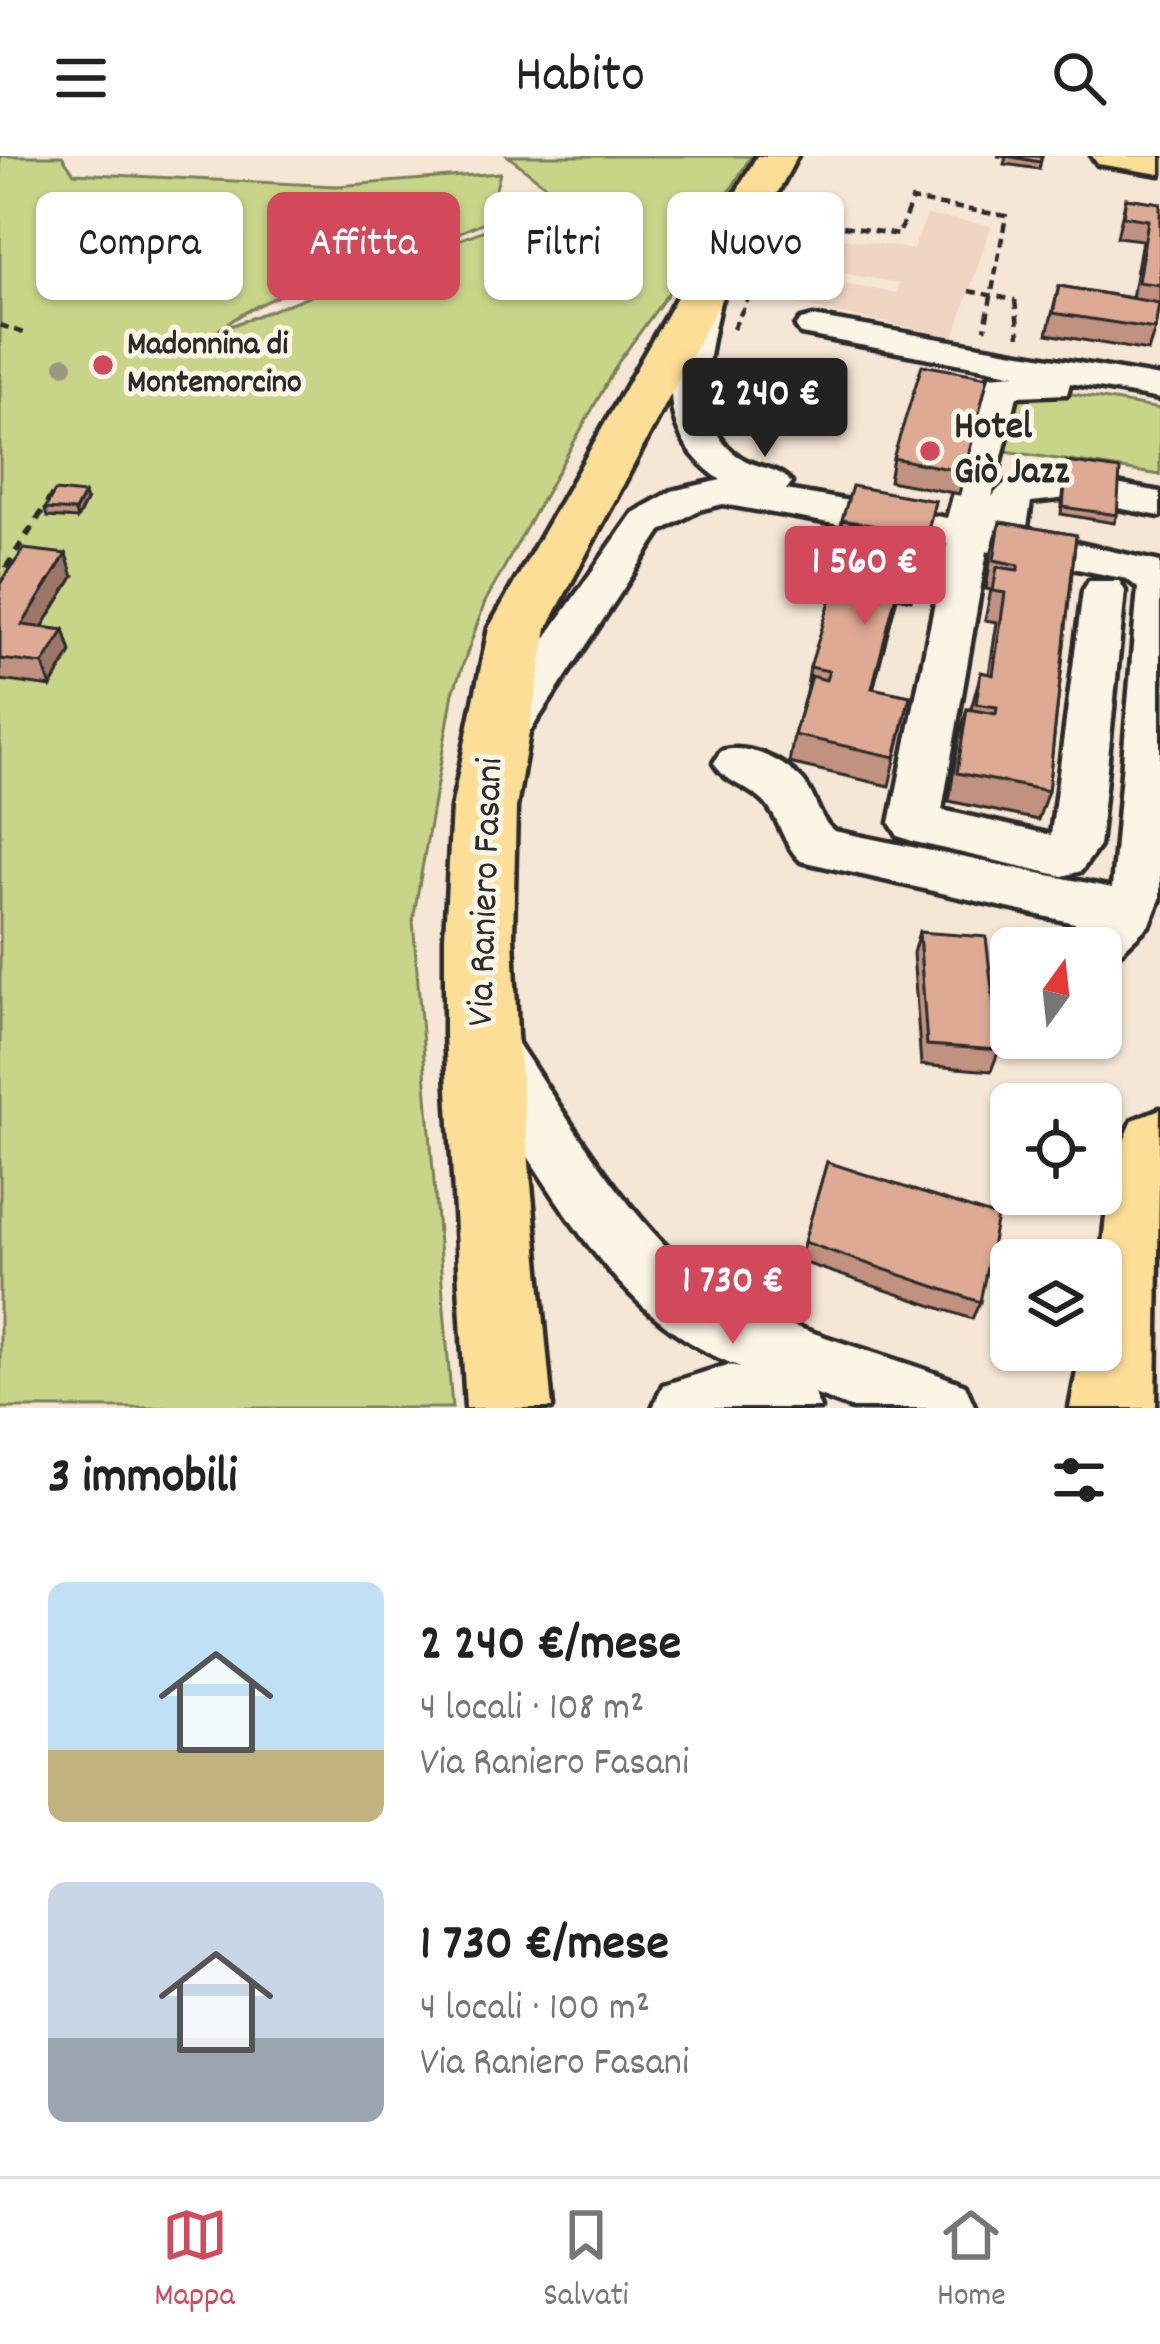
<!DOCTYPE html>
<html lang="it">
<head>
<meta charset="utf-8">
<style>
  :root { --surface:#fff; --page:#f6f6f6; --text:#222; --muted:#767676; --line:#e0e0e0; --accent:#d1495b }
  body { margin:0; font-family:Dekko,sans-serif; background:var(--page); color:var(--text); height:100vh; display:flex; flex-direction:column; font-size:45px; white-space:nowrap }
  * { box-sizing:border-box; margin:0 }
  p { font-size:39px; color:var(--muted) }
  .icon { flex:none; width:66px; height:66px; fill:none; stroke:currentColor; stroke-width:2; stroke-linecap:round; stroke-linejoin:round }
  .map { position:relative; height:1252px; overflow:hidden }
  .sheet { display:flex; flex-direction:column; background:var(--surface); flex:1 }
  .sheet>* { flex:none }
  .top-card { position:absolute; left:36px; top:36px; width:1089px; height:108px; display:flex; gap:24px }
  .needle { width:78px; rotate:15deg }
  .fabs { position:absolute; left:990px; top:771px; display:grid; gap:24px }
  .fabs a { display:grid; place-items:center; width:132px; height:132px; border-radius:18px; background:var(--surface); box-shadow:0 3px 9px #0004; font-size:60px }
  .price { position:absolute; translate:-50% -102px; padding:0 27px; border-radius:12px; background:var(--accent); color:#fff; font-size:39px; line-height:78px; filter:drop-shadow(0 3px 6px #0008) }
  .price::after { content:''; position:absolute; left:50%; top:72px; width:36px; height:27px; margin-left:-18px; background:inherit; clip-path:polygon(0 0,100% 0,50% 100%) }
  .price.selected { background:#222; color:#fff }
  ul { padding:0; list-style:none }
  li { display:flex; align-items:center; gap:36px; height:300px; padding:0 48px }
  li span { display:grid; place-items:center; flex:none; width:336px; height:240px; border-radius:18px; color:#555 }
  li>.icon { margin-inline-start:auto }
  span .icon { width:144px; height:144px; fill:#fffc; stroke-width:1 }
  li b { font-size:51px }
  h2 { display:flex; justify-content:space-between; align-items:center; height:144px; padding:0 48px; font-size:51px }
  .pill { padding:0 42px; border-radius:18px; background:var(--surface); box-shadow:0 3px 9px #0004; font-size:42px; line-height:108px }
  .pill.selected { background:var(--accent); color:#fff }
  header { display:flex; justify-content:space-between; align-items:center; height:156px; padding:0 48px; background:var(--surface); font-size:54px; font-weight:600 }
  .dock { display:flex; justify-content:space-around; align-items:center; height:168px; border-top:3px solid var(--line); background:var(--surface); font-size:33px; color:var(--muted) }
  .dock a { display:grid; justify-items:center; gap:6px }
  .dock .selected { color:var(--accent) }
  .map>svg:first-child { display:block }
  .built { fill:#efd4c2 }
  .green { fill:#c8d589; stroke:#7a805a; stroke-width:3 }
  .lines { fill:none; stroke-linecap:round; stroke-linejoin:round }
  .minor-casing { stroke:#2b2b2b; stroke-width:9 }
  .major-casing { stroke:#2b2b2b; stroke-width:9 }
  .path-far1 { stroke:#2b2b2b; stroke-width:4.5; stroke-dasharray:9 6; stroke-linecap:butt }
  .path { stroke:#2b2b2b; stroke-width:6; stroke-dasharray:10 9; stroke-linecap:butt }
  .minor { fill:#fcf5e5; fill-rule:evenodd }
  .major { fill:#fdde96; fill-rule:evenodd }
  .path-bridge { stroke:#2b2b2b; stroke-width:4.5; stroke-dasharray:9 6; stroke-linecap:butt }
  .tree { fill:#9c9784 }
  .wall { fill:#c0927f; stroke:#2b2b2b; stroke-width:3 }
  .shaded-wall { fill:#9c7768; stroke:#2b2b2b; stroke-width:3 }
  .building { fill:#dfaa94; stroke:#2b2b2b; stroke-width:3 }
  .poi-dot { fill:#d1495b; stroke:#fcf5e5; stroke-width:4.5 }
  .labels { text-anchor:middle; dominant-baseline:central; stroke-width:10; stroke-linejoin:round; paint-order:stroke }
  .far-poi-label { font-size:33px; font-weight:bold; fill:#2b2b2b; stroke:#fcf5e5; text-anchor:start }
  .poi-label { font-size:39px; font-weight:bold; fill:#2b2b2b; stroke:#fcf5e5; text-anchor:start }
  .street-label { font-size:39px; fill:#2b2b2b; stroke:#fcf5e5 }
</style>
</head>
<body>
<header><svg class="icon" aria-label="menu" viewBox="0 0 24 24"><path d="M4 6h16M4 12h16M4 18h16"/></svg>Habito<svg class="icon" aria-label="search" viewBox="0 0 24 24"><circle cx="10" cy="10" r="6"/><path d="M15 15l6 6"/></svg></header>
<div class="map">
<svg width="1160" height="1252" viewBox="0 0 1160 1252">
  <rect width="100%" height="100%" fill="#f6e6d5"/>
  <filter id="ink" filterUnits="userSpaceOnUse"><feTurbulence type="fractalNoise" baseFrequency=".00833" numOctaves="2"/><feDisplacementMap in="SourceGraphic" scale="24" xChannelSelector="R" yChannelSelector="G"/><feConvolveMatrix kernelMatrix="1 2 1 2 8 2 1 2 1" color-interpolation-filters="sRGB"/></filter>
  <g filter="url(#ink)">
    <path class="built" d="M927,59L991,70L954,181L771,143L784,118L896,137L899,127L791,108L807,76L913,94Z"/>
    <g class="green">
      <path d="M0,0H62L74,17L337,30L500,17L488,64C405,104 287,121 217,175L564,44L508,0H751L667,139L619,205L485,446L453,537L413,764L452,1252H0Z"/>
      <path d="M1015,228L1160,253V319L999,294Z"/>
    </g>
    <g class="lines">
      <defs>
        <g id="minor">
          <path d="M705,126L722,136C711,190 686,267 741,302C757,313 780,311 791,327L786,334L947,362L984,228L989,220L1016,218L801,178L796,171L801,164L813,161L1160,221V243L1070,227L1067,238L1017,240L992,341C1012,312 1047,316 1077,323L1083,332L1077,341L1031,346L1026,376L1160,406V743L1150,768L1109,807L1101,810V792H1064L1083,769L801,705C783,688 781,666 766,648C751,631 726,628 714,607L721,595C747,587 783,604 802,624C816,639 817,661 834,675L1112,732L1138,432L1127,423L987,395L942,654L1051,679L1083,435L1089,425H1119L1125,435L1099,690L1081,715L1063,720L915,686L898,680L890,667L947,388L723,348L699,354L661,375L517,595L500,600L483,595L477,583L483,571L633,357L672,335L721,324C649,275 671,209 688,136Z"/>
          <path d="M1116,328L1160,336V360L1102,349L1096,340L1102,331Z"/>
          <path d="M487,864L507,871C564,955 649,1104 741,1148C812,1182 893,1199 965,1229L975,1252H852L814,1238L820,1252H653L663,1229L728,1209L741,1211C638,1174 579,1080 522,991C501,957 477,924 459,888L467,871Z"/>
        </g>
        <g id="major">
          <path d="M757,0H797L547,472L516,652L513,780L517,879L552,1252H466L445,879V780L452,652L489,472Z"/>
          <path d="M1092,0H1160V18L1098,8Z"/>
          <path d="M1160,953L1156,1252H1070L1081,1194H1101C1101,1116 1099,1037 1133,964Z"/>
        </g>
      </defs>
      <use href="#minor" class="minor-casing"/>
      <use href="#major" class="major-casing"/>
      <g class="path-far1">
        <path d="M1015,144L1019,180"/>
        <path d="M0,169L26,178"/>
        <path d="M733,173L789,61L898,79L912,44L1006,60L985,173"/>
      </g>
      <path class="path" d="M6,412L55,335"/>
      <use href="#minor" class="minor"/>
      <use href="#major" class="major"/>
      <path class="path-bridge" d="M969,135L1015,144"/>
    </g>
    <circle class="tree" cx="64" cy="209" r="9"/>
    <g class="wall">
      <path d="M997,0H1042L1039,13L1004,8L1006,1Z"/>
      <path d="M1126,42L1160,47V152H1158L1155,173L1148,195L1047,178L1059,130L1132,142L1142,84L1117,81Z"/>
      <path d="M988,221L959,338L889,325L893,302Z"/>
      <path d="M1067,306L1117,359L1114,367L1061,358Z"/>
      <path d="M86,345L77,363L47,361L45,353Z"/>
      <path d="M935,345L911,444L897,441L873,533L910,540L889,630L789,607L794,579L806,537L810,511L868,399L837,393L842,364Z"/>
      <path d="M1000,366L1076,379L1048,635L1038,664L949,645L959,581L967,553H971L981,516L989,518L997,466L985,464L991,434L986,433L992,394Z"/>
      <path d="M73,421L42,471L64,474L71,496L51,531L0,524V428Z"/>
      <path d="M919,776L999,894L991,915L921,909L913,797Z"/>
      <path d="M827,1006L980,1146L972,1163L799,1105Z"/>
    </g>
    <g class="shaded-wall">
      <path d="M84,338L86,345L77,363L75,355Z"/>
      <path d="M66,398L73,421L30,491L22,469Z"/>
      <path d="M903,412L897,441L866,561L872,532Z"/>
      <path d="M64,474L71,496L51,531L43,508Z"/>
    </g>
    <g class="building">
      <path d="M1006,0H1042L1040,6Z"/>
      <path d="M1126,42L1160,47V129L1138,126L1148,64L1123,60Z"/>
      <path d="M1059,130L1159,147L1155,173L1053,157Z"/>
      <path d="M922,209L988,221L964,316L893,302Z"/>
      <path d="M1067,306L1120,314L1117,359L1063,351Z"/>
      <path d="M852,330L935,345L918,415L903,412L872,532L910,540L895,601L794,579L811,520L826,524L829,515L810,511L845,396L867,401L876,370L842,364Z"/>
      <path d="M55,335L84,338L75,355L45,353Z"/>
      <path d="M1000,366L1076,379L1048,635L957,617L967,553L996,558L997,551L976,548L981,516L993,519L1005,437L993,435L997,411L1018,414L1019,409L994,404Z"/>
      <path d="M24,393L66,398L22,469L64,474L43,508L0,503V428Z"/>
      <path d="M919,776L986,781L999,894L927,889Z"/>
      <path d="M827,1006L997,1061L980,1146L804,1086Z"/>
    </g>
  </g>
  <g class="poi-dot">
    <circle cx="103" cy="209" r="12"/>
    <circle cx="930" cy="295" r="12"/>
  </g>
  <g class="labels">
    <g class="far-poi-label">
      <text x="127" y="190">Madonnina di<tspan x="127" dy="38">Montemorcino</tspan></text>
    </g>
    <g class="poi-label">
      <text x="954" y="273">Hotel<tspan x="954" dy="45">Giò Jazz</tspan></text>
    </g>
    <g class="street-label">
      <text transform="translate(488 736) rotate(-88)">Via Raniero Fasani</text>
    </g>
  </g>
</svg>
<div class="fabs">
<a><svg class="needle" viewBox="-14 -14 28 28"><path d="M0-13l5 13h-10z" fill="#e53935"/><path d="M0 13l5-13h-10z" fill="#767676"/></svg></a>
<a><svg class="icon" aria-label="locate" viewBox="0 0 24 24"><circle cx="12" cy="12" r="6"/><path d="M12 2v4M12 18v4M2 12h4M18 12h4"/></svg></a>
<a><svg class="icon" aria-label="layers" viewBox="0 0 24 24"><path d="M12 4l9 5-9 5-9-5zM3 14l9 5 9-5"/></svg></a>
</div>
<b class="price selected" style="left:765px;top:304px">2 240 €</b>
<b class="price" style="left:865px;top:472px">1 560 €</b>
<b class="price" style="left:733px;top:1191px">1 730 €</b>
<div class="top-card">
<a class="pill">Compra</a>
<a class="pill selected">Affitta</a>
<a class="pill">Filtri</a>
<a class="pill">Nuovo</a>
</div>
</div>
<section class="sheet">
<h2>3 immobili<svg class="icon" aria-label="filters" viewBox="0 0 24 24"><path d="M4 7h16M4 17h16"/><circle cx="9" cy="7" r="2"/><circle cx="15" cy="17" r="2"/></svg></h2>
<ul>
<li><span style="background:linear-gradient(#bfe0f5 70%,#c2b280 0)"><svg class="icon" aria-label="home" viewBox="0 0 24 24"><path d="M3 11l9-7 9 7M6 9v11h12V9"/></svg></span><div><b>2 240 €/mese</b><p>4 locali · 108 m²</p><p>Via Raniero Fasani</p></div></li>
<li><span style="background:linear-gradient(#c9d6e8 65%,#9aa5b1 0)"><svg class="icon" aria-label="home" viewBox="0 0 24 24"><path d="M3 11l9-7 9 7M6 9v11h12V9"/></svg></span><div><b>1 730 €/mese</b><p>4 locali · 100 m²</p><p>Via Raniero Fasani</p></div></li>
</ul>
</section>
<nav class="dock">
<a class="selected"><svg class="icon" aria-label="map" viewBox="0 0 24 24"><path d="M3 6l6-2 6 2 6-2v14l-6 2-6-2-6 2zM9 4v14M15 6v14"/></svg>Mappa</a>
<a><svg class="icon" aria-label="saved" viewBox="0 0 24 24"><path d="M7 4h10v16l-5-4-5 4z"/></svg>Salvati</a>
<a><svg class="icon" aria-label="home" viewBox="0 0 24 24"><path d="M3 11l9-7 9 7M6 9v11h12V9"/></svg>Home</a>
</nav>
</body>
</html>
